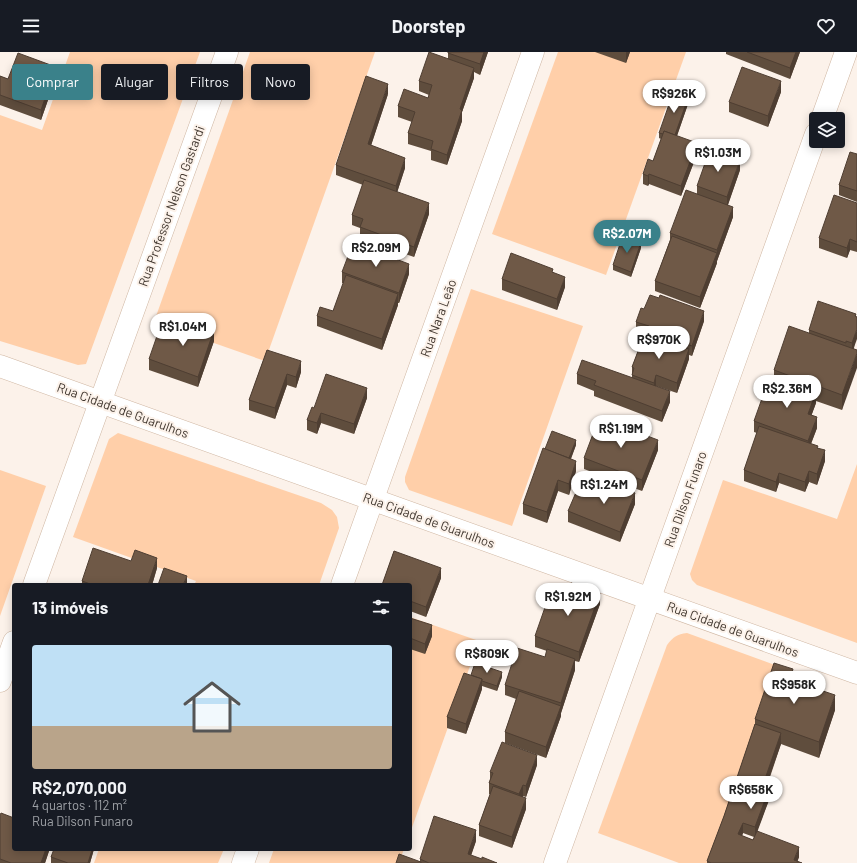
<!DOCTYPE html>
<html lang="pt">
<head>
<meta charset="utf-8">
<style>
  :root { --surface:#171b24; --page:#20242c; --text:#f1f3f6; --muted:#9ea1a6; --accent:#3a818a }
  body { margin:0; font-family:Barlow,sans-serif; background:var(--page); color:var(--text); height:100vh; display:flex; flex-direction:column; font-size:15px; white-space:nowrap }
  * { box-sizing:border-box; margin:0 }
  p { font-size:13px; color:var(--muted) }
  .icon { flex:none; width:22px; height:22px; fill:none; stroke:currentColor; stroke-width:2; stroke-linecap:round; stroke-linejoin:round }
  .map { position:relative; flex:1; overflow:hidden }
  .drawer { position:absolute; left:12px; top:531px; width:400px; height:268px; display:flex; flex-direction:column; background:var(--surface); border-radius:4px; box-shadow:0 2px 10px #0003 }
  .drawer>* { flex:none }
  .guide { position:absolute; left:12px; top:12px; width:400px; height:36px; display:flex; gap:8px }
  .buttons { position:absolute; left:809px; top:60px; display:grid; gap:8px }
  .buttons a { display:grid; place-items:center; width:36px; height:36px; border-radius:4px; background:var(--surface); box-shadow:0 2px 10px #0003; font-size:20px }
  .price { position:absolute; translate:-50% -34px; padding:0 9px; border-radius:14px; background:#fff; color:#222; font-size:13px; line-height:26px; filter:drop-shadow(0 1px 2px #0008) }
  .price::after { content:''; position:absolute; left:50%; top:24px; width:12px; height:9px; margin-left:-6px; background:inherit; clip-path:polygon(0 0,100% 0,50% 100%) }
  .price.current { background:var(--accent); color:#fff }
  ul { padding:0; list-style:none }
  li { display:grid; align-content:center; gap:8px; height:212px; padding:0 20px }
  li span { display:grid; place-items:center; height:124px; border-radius:4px; color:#555 }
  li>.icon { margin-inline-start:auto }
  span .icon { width:72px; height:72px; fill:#fffc; stroke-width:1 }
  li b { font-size:17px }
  h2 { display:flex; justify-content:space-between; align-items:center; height:48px; padding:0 20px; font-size:17px }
  .tag { padding:0 14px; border-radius:4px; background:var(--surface); box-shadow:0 2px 10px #0003; font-size:14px; line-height:36px }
  .tag.current { background:var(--accent); color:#fff }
  header { display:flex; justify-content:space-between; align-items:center; height:52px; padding:0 20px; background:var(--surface); font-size:18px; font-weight:700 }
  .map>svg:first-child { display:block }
  .green { fill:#ffcfa9 }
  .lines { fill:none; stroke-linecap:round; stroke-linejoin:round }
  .minor-casing { stroke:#cfb6a2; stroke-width:23 }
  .minor { stroke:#fff; stroke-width:22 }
  .wall { fill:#5f4d3d; fill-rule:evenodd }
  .shaded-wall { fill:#4e3e32 }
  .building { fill:#6f5947; stroke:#4e3e32 }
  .labels { text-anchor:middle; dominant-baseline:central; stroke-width:4; stroke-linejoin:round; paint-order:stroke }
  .street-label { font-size:13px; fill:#41372f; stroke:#fcf2ea }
</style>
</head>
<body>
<header><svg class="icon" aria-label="menu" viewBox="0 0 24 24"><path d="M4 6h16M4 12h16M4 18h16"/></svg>Doorstep<svg class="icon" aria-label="heart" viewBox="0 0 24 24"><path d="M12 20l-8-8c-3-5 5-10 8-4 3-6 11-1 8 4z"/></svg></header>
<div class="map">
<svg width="857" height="811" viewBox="0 0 857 811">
  <rect width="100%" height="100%" fill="#fcf2ea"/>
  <g class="green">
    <path d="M70,0H200L86,312L78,313L0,289V63L42,78Z"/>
    <path d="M250,0H375L265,309L154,270Z"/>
    <path d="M558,0H686L606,223L492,182Z"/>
    <path d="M471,237L583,274L512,474L409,438L405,430V425Z"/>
    <path d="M118,381L321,451L332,458L337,465L339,476L319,533H194L196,529L73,485L109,387Z"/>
    <path d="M857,412V591L697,533L692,528L690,522L723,428L837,467Z"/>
    <path d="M0,418L46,434L0,564Z"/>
    <path d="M410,565L479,589L410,781Z"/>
    <path d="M687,581L783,616L711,811H679L598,781L667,593C673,585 677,582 687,581Z"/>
    <path d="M99,797H224L218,811H94Z"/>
    <path d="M274,797H404L399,811H269Z"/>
  </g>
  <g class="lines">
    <defs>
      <g id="minor">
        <path d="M822,67L846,0"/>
        <path d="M0,314L857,621"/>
        <path d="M34,533L227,0"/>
        <path d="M342,533L533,0"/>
        <path d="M0,629L14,590"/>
        <path d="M243,811L248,797"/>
        <path d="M555,811L816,82"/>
      </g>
    </defs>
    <use href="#minor" class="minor-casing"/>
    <use href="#minor" class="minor"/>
  </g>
  <g class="wall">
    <path d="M448,0H488L480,23L474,20V26L462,60V69L447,113L431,108V99L408,92V81L412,70L398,65V54L428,46L429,43L419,39V29L448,7Z"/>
    <path d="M595,0H630L626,11Z"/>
    <path d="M726,0H800L790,27L726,2Z"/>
    <path d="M0,24L8,27L56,25L41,68L0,53Z"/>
    <path d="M781,40L768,75L729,60V50Z"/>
    <path d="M388,42L371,93L405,116L397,140L429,162L414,205L360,186V176L352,173V163L363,133L336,123V113Z"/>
    <path d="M688,52L677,84L697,102L681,144L649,132L648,134L643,132V122L653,109L661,87L659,86V81Z"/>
    <path d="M857,102V150L839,143V133Z"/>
    <path d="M740,118L728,153L733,165L717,209V211L700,256L655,239V229L670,188V181L697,142V134Z"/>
    <path d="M857,151V200L850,198L847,206L819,196V186Z"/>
    <path d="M641,196L631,225L613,218V213Z"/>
    <path d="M342,220L409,222L399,251H398V253L382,298L317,274V264L333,259L344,231H342Z"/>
    <path d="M553,220L565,235L557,258L502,238V227Z"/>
    <path d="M644,257L704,269L692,304L689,303V307L677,341L656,334V335L670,350L662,370L594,344V339L577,332V322L632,326V315L644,283L636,280V270Z"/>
    <path d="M856,262L854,297L842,358L816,349V351L811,364L817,376L811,392L818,396L825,409L817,433L809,430L805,440L779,431L776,440L744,429V418L757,381L754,380V369L774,325V318L809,281V278Z"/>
    <path d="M169,285L214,289L198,335L149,318V307Z"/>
    <path d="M267,298L301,320L296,336L287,333L275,367L249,358V348Z"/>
    <path d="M367,346L354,382L321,371L317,382L307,378V368L314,356Z"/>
    <path d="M576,393L571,407L576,419L569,443L558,439L547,471L523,462V452L545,397Z"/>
    <path d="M658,398L642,439L584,417V406Z"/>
    <path d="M589,443L635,452L620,490L568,470V459Z"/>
    <path d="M394,499L441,526L426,565L410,559V533H382Z"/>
    <path d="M131,509L157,516L152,533H82V529Z"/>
    <path d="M565,546L600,552L579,610L575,609V618L561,661V664L546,706L505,691V680L516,647L505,643V633L545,605L547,599L535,595V584Z"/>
    <path d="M410,566L432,584L425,602L410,597Z"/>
    <path d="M471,623L502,625L497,639L482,634V637L466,682L447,676V665Z"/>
    <path d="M793,629L835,658L819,706L781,692L769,728L772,740L757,779L799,805L797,809L802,811H707V809L724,764L755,672V667ZM743,781L754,785L753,788L742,784Z"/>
    <path d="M537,713L526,745L523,744L522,745L526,757L512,796L479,784V773L490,742H489V731L490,727V720Z"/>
    <path d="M0,763L14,797H49V799L45,811H0Z"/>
    <path d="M476,789L471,804L482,807L497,811H396L420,809V807Z"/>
    <path d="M56,797H94L90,811H51V805Z"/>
  </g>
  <g class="shaded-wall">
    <path d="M484,0H488L480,23V12Z"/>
    <path d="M626,0H630L626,11Z"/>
    <path d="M796,0H800L790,27V16Z"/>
    <path d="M56,15V25L41,68V58Z"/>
    <path d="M474,16V26L462,60V69L447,113V103L460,57Z"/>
    <path d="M781,29V40L768,75V64Z"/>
    <path d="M388,32V42L368,103V92Z"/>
    <path d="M688,46V52L674,92V86Z"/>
    <path d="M697,91V102L681,144V134Z"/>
    <path d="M405,106V116L396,144V134Z"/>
    <path d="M740,108V118L727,155V145Z"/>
    <path d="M649,122V132L648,134V124Z"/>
    <path d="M429,151V162L414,205V195Z"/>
    <path d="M733,155V165L717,209V198Z"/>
    <path d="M850,187V198L847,206V196Z"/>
    <path d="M641,190V196L631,225V220Z"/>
    <path d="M717,201V211L700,256V245Z"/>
    <path d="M409,212V222L399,251V241Z"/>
    <path d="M565,225V235L557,258V247Z"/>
    <path d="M398,242V253L382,298V287Z"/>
    <path d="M704,259V269L692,304V294Z"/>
    <path d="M857,277V287L852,301V291Z"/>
    <path d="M214,278V289L198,335V325Z"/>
    <path d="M689,297V307L677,341V331Z"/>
    <path d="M857,301V316L842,358V343Z"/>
    <path d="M301,309V320L296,336V325Z"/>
    <path d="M287,322V333L275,367V356Z"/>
    <path d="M656,323V334L654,342V331Z"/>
    <path d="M367,336V346L354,382V372Z"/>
    <path d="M670,339V350L662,370V359Z"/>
    <path d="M816,340V351L808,373V362Z"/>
    <path d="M321,361V371L317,382V371Z"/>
    <path d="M817,365V376L808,399V389Z"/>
    <path d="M576,388V393L567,416V410Z"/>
    <path d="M658,388V398L642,439V428Z"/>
    <path d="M825,398V409L817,433V422Z"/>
    <path d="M576,409V419L569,443V432Z"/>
    <path d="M809,419V430L805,440V430Z"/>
    <path d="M779,421V431L776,440V430Z"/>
    <path d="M558,428V439L547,471V460Z"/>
    <path d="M635,441V452L620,490V480Z"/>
    <path d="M157,506V516L152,533H148Z"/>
    <path d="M441,516V526L426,565V555Z"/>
    <path d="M187,524V533H183Z"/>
    <path d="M600,541V552L579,610V600Z"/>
    <path d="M432,573V584L425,602V592Z"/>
    <path d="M575,607V618L561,661V651Z"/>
    <path d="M793,617V633L790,628Z"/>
    <path d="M502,620V625L497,639V634Z"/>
    <path d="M482,627V637L466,682V672Z"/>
    <path d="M835,643V658L819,706V690Z"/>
    <path d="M561,654V664L546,706V695Z"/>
    <path d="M781,681V692L765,737V727Z"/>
    <path d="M537,703V713L526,745V734Z"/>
    <path d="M772,729V740L755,786V775Z"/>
    <path d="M523,733V744L519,753V742Z"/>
    <path d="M526,746V757L512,796V785Z"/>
    <path d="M743,771V781L738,793V782Z"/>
    <path d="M476,778V789L468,811V802Z"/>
    <path d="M799,795V805L797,811L794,808Z"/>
    <path d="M46,797H49V799L45,811H41Z"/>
    <path d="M92,797H94L90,811H88Z"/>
  </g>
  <g class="building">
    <path d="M429,0L474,16L460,57L462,58L447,103L431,97L433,89L408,81L415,60L398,54L404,37L428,46L432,33L419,29Z"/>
    <path d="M448,0H484L480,12L448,1Z"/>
    <path d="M747,0H796L790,16Z"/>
    <path d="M18,1L56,15L41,58L0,43V24L8,27Z"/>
    <path d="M742,15L781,29L768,64L729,50Z"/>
    <path d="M366,24L388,32L368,92L405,106L396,134L336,113Z"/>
    <path d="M673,41L688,46L675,83L664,79L663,82L659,81Z"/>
    <path d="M664,79L697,91L681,134L649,122L648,124L643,122L648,107L653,109Z"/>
    <path d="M710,97L740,108L727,145L697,134Z"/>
    <path d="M850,100L857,102V139L839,133Z"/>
    <path d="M364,128L429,151L414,195L360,175L363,167L352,163Z"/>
    <path d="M686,138L733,155L717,198L670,181Z"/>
    <path d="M834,143L857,151V190L850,187L847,196L819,186Z"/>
    <path d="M623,183L641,190L631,220L613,213Z"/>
    <path d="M672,184L717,201L700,245L655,229Z"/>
    <path d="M353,191L409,212L399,241L342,220Z"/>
    <path d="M511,201L553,217L552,220L565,225L557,247L502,227Z"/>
    <path d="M346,223L398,242L382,287L317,264L320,255L333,259Z"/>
    <path d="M650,243L659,246L660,243L704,259L692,294L648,278L649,274L636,270L641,256L644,257Z"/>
    <path d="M818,249L856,262L855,264L857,265V277L852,291L846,289V291L809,278Z"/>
    <path d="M176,265L214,278L198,325L149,307L158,281L169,285Z"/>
    <path d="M789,274L857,298V301L842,343L774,318Z"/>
    <path d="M645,281L689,297L677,331L656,323L654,331L632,323L634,316L632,315Z"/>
    <path d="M267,298L301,309L296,325L287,322L275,356L249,348Z"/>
    <path d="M582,308L670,339L662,359L594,333L596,329L577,322Z"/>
    <path d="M326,322L367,336L354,372L321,361L317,371L307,368L312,355L314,356Z"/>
    <path d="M770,324L816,340L808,362L817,365L808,389L754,369Z"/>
    <path d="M599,366L658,388L642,428L584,406Z"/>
    <path d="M759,374L818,394L817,396L825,398L817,422L809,419L805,430L779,421L776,430L744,418Z"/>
    <path d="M552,379L576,388L569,406L545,397Z"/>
    <path d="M543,396L576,409L569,432L558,428L547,460L523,452Z"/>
    <path d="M596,426L635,441L620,480L568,459L577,438L589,443Z"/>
    <path d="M93,496L131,509L135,498L157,506L148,533H93L82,529Z"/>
    <path d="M394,499L441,516L426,555L410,549V533H382Z"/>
    <path d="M164,516L187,524L183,533H158Z"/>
    <path d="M571,531L600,541L579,600L535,584L550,541L565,546Z"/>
    <path d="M410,566L432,573L425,592L410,586Z"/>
    <path d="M517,596L545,605L547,597L575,607L561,651L505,633Z"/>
    <path d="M475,611L502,620L497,634L482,629V627L471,623Z"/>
    <path d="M774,611L793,617L790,628L835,643L819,690L755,667Z"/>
    <path d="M464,621L482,627L466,672L447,665Z"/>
    <path d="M519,639L561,654L546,695L505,680Z"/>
    <path d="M755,672L781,681L765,727L772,729L755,775L743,771L738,782L753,788L757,779L799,795L794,808L802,811H711L707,809L724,764Z"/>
    <path d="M502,690L537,703L526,734L523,733L519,742L489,731L493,721L490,720Z"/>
    <path d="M493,734L526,746L512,785L479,773Z"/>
    <path d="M1,761L14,766V797H46L41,811H11L0,807V763Z"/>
    <path d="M434,764L476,778L468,802L482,807V805L497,811H429L420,807Z"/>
    <path d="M54,797L56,798V797H88L92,798L88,811H68L51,805Z"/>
    <path d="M399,802L421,810V811H396Z"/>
  </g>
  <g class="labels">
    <g class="street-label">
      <text transform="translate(171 154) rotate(-70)">Rua Professor Nelson Gastardi</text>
      <text transform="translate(438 266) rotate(-70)">Rua Nara Leão</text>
      <text transform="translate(123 358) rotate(20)">Rua Cidade de Guarulhos</text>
      <text transform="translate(685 447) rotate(-70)">Rua Dilson Funaro</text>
      <text transform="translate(429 468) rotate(20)">Rua Cidade de Guarulhos</text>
      <text transform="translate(733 577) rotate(20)">Rua Cidade de Guarulhos</text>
    </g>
  </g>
</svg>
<div class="buttons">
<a><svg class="icon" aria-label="layers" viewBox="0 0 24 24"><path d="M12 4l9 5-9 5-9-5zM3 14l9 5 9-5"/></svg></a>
</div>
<b class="price" style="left:674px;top:62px">R$926K</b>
<b class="price" style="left:718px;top:121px">R$1.03M</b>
<b class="price current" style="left:627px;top:202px">R$2.07M</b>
<b class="price" style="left:376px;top:216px">R$2.09M</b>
<b class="price" style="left:183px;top:295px">R$1.04M</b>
<b class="price" style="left:659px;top:308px">R$970K</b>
<b class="price" style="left:787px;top:357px">R$2.36M</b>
<b class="price" style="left:621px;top:397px">R$1.19M</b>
<b class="price" style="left:604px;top:453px">R$1.24M</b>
<b class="price" style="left:568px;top:565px">R$1.92M</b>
<b class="price" style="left:487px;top:622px">R$809K</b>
<b class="price" style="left:794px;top:653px">R$958K</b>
<b class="price" style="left:751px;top:758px">R$658K</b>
<div class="guide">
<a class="tag current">Comprar</a>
<a class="tag">Alugar</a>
<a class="tag">Filtros</a>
<a class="tag">Novo</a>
</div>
<section class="drawer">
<h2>13 imóveis<svg class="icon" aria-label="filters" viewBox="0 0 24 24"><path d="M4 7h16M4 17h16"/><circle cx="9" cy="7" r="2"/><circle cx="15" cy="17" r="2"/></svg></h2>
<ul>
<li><span style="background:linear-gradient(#bfe0f5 65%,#b9a48a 0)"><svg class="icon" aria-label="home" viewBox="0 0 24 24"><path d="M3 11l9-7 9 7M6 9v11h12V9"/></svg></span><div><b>R$2,070,000</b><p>4 quartos · 112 m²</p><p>Rua Dilson Funaro</p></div></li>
</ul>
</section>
</div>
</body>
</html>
